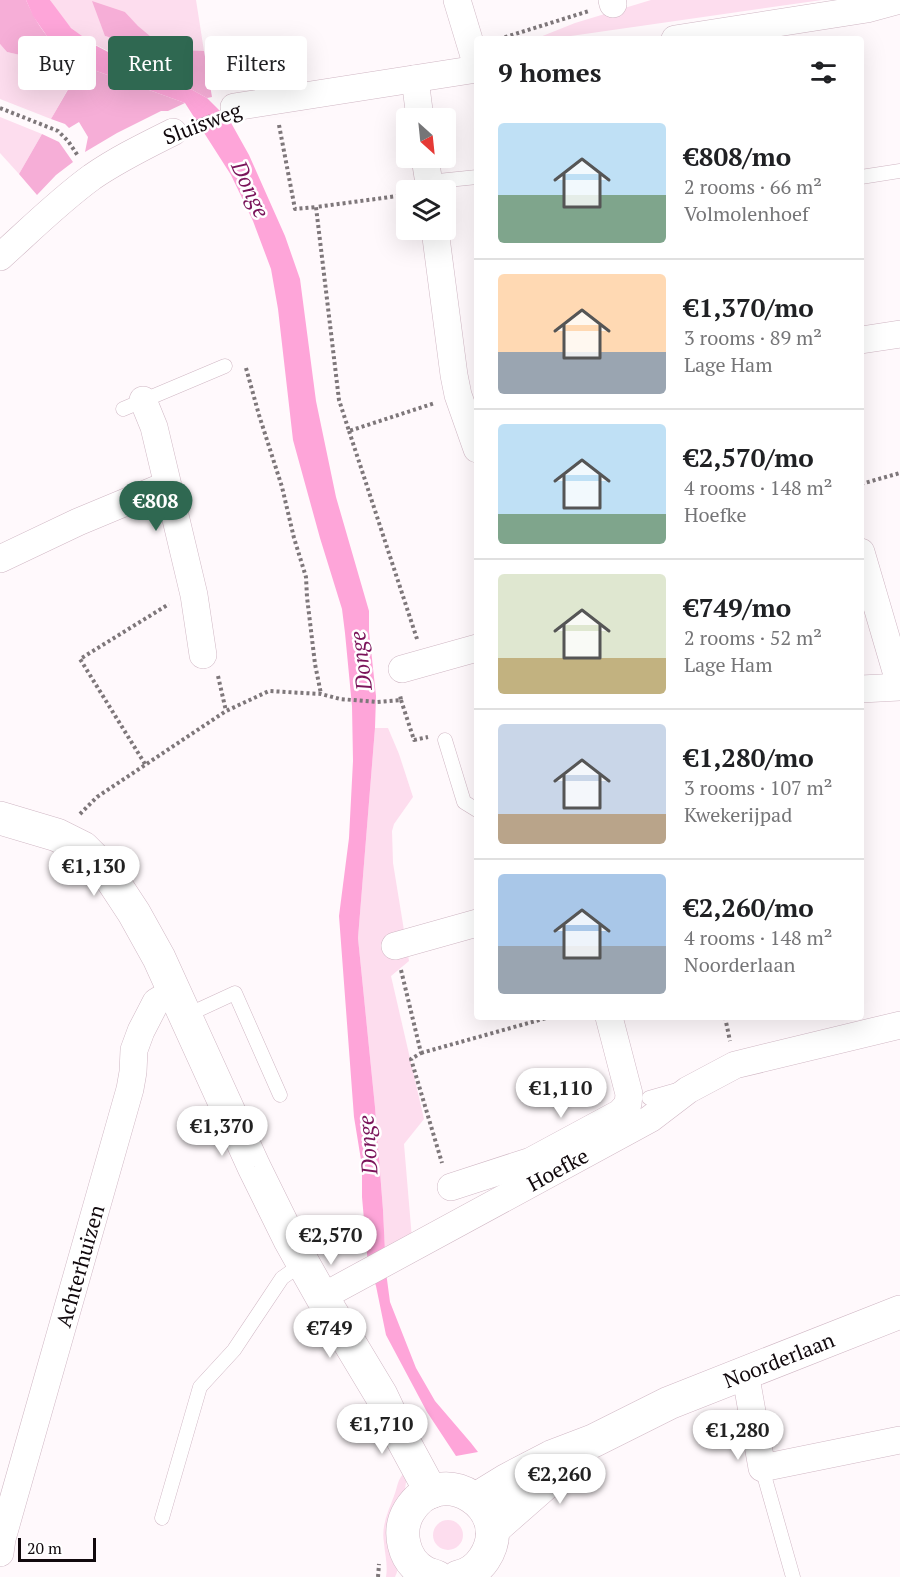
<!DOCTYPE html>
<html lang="en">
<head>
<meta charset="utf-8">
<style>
  :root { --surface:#fff; --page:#f2f2f2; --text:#202124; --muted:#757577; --line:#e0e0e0; --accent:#2f6851 }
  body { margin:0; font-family:"PT Serif",serif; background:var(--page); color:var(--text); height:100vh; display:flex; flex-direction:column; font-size:22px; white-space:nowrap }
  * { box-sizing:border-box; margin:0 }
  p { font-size:20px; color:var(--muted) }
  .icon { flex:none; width:33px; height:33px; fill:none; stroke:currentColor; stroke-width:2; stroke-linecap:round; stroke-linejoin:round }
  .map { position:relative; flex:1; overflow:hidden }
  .details { position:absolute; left:474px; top:36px; width:390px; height:984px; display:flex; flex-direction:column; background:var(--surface); border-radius:6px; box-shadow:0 6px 24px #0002 }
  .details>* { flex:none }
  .guide { position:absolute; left:18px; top:36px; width:366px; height:54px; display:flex; gap:12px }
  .needle { width:39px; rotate:153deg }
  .fabs { position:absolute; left:396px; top:108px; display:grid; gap:12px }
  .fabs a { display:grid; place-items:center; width:60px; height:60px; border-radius:6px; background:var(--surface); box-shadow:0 6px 24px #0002; font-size:30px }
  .scale { position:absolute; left:18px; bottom:15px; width:78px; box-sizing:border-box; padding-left:6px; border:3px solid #11090d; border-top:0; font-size:16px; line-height:21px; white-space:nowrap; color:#11090d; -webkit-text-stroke:4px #fff; paint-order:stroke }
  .price { position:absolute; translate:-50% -51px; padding:0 14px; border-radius:21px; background:#fff; color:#222; font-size:20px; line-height:39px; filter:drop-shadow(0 2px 3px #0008) }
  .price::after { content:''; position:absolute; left:50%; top:36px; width:18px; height:14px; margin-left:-9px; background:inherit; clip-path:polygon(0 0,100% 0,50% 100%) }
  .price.current { background:var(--accent); color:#fff }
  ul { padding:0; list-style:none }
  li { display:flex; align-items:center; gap:18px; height:150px; padding:0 24px }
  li+li { border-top:2px solid var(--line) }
  li span { display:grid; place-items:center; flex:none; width:168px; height:120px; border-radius:6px; color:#555 }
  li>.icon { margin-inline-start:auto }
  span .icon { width:72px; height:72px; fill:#fffc; stroke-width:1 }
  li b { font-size:26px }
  h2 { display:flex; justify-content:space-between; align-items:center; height:72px; padding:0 24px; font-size:26px }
  .chip { padding:0 21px; border-radius:6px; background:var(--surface); box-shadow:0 6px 24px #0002; font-size:21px; line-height:54px }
  .chip.current { background:var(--accent); color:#fff }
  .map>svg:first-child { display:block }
  .green { fill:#fdddee }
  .forest { fill:#f6aed7 }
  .water { fill:#fea5d9 }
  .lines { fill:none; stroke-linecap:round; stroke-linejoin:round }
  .service-casing { stroke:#d0b7c4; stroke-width:15 }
  .minor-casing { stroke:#d0b7c4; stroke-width:28 }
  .tertiary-casing { stroke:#d0b7c4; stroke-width:34 }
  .path { stroke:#7e777a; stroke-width:4; stroke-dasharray:3 3; stroke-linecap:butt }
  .service { stroke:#fff; stroke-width:14 }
  .minor { stroke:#fff; stroke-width:27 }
  .tertiary { stroke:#fff; stroke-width:33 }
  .labels { text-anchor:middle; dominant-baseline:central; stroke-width:5; stroke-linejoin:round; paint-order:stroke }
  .street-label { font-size:21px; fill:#11090d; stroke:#fff }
  .water-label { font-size:22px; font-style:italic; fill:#7a145a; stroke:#fff }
</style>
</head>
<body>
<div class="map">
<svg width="900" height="1577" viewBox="0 0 900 1577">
  <rect width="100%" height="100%" fill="#fff9fc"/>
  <g class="green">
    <path d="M50,0H196L204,51C196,51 188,52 180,50C156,47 140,29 125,12L105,36L135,45L150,71C111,49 73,44 50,0Z"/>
    <path d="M651,0H822L550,39H535L575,23Z"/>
    <path d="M0,44L7,52L20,55L52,53L59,48L67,55L58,69L73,80L51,119L0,99Z"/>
    <path d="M0,117L42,134L19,174L0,153Z"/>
    <path d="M375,728H388L399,754L413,797L394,824L392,831L393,863L409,961L391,976L424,1119L404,1144L412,1239L385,1254L383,1210L375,1107L358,938Z"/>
    <path d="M406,1471L407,1475L396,1554L397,1572L395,1577H386C388,1565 385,1555 384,1543C381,1526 388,1512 394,1496C398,1486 397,1479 406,1471Z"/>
    <circle cx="448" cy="1535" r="15"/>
  </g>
  <g class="forest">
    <path d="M0,0H26C34,18 44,36 59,48L52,53L20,55L7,52L0,44Z"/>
    <path d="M92,1L125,12L138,26L157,42L178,50L204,51L212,97L207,98L180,83L150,71L135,45L105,36Z"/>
    <path d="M67,55L91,69L185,103L168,111H161L117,133L85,152L88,137L79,122L69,128L65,124L51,119L73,81L57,69Z"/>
    <path d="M42,134L59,142L73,162L56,175L37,195L19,174Z"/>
  </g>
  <path class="water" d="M26,0H50L71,28L93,44L110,53L136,63L150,71L180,83L207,98L230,121L249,155L285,236L300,279L316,401L336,497L369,611V631L376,696L375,728L358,938L375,1107L383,1210L386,1272L390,1302L416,1368L435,1401L471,1443L478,1452L456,1456L427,1412L386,1335L376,1286L368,1265L362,1197V1166L354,1117L339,916L349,838L353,761L352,706L345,633L342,609L320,538L293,440L278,309L271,269L253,221L231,175L185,103L91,69L67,55L51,42L33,16Z"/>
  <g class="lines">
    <defs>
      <g id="service">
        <path d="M861,177L900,171"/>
        <path d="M428,182L477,177"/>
        <path d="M123,409L225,366"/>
        <path d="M445,740L464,802L477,810"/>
        <path d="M185,1016L235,993L280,1095"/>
        <path d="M649,1098L677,1090"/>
        <path d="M762,1468L793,1577"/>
        <path d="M162,1518L200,1387L234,1350L282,1278L303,1263"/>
      </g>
      <g id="minor">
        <path d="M457,0L477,66"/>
        <path d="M612,0L613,4"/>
        <path d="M675,39L867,9L900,0"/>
        <path d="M415,79L420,118"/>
        <path d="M234,107L477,69"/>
        <path d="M425,158L430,190"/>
        <path d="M435,230L454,375L458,395L477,449"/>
        <path d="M0,257C30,230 59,201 92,177C118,159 145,146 173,132"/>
        <path d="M861,340L900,334"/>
        <path d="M143,400L154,427L194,595L203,655"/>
        <path d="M861,552L900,685"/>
        <path d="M0,559L78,522L167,485"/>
        <path d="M402,669L477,648"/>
        <path d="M861,689L900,687"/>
        <path d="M395,946L477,923"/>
        <path d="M451,1187L531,1161L620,1113L628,1104L629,1094L609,1017"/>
        <path id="s1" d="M322,1297L650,1119L688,1090L735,1065L900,1025"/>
        <path d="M745,1372L762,1468L900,1440"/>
        <path id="s2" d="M0,1553L2,1539L130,1089L133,1072L134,1050L141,1031L156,1002L174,991"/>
      </g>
      <g id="tertiary">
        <path d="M0,818L57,835L83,848L107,872L134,913L159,958L254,1167L290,1240L322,1297L381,1395L398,1431L431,1492"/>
        <path id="s3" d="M476,1499L507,1480L551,1457L593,1441L669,1403L900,1312"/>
        <path d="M492,1530L574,1458"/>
        <path d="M437,1577C432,1575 427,1574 424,1572C403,1560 397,1531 409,1511C440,1459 518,1508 484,1559C478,1568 468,1575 458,1577"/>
      </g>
    </defs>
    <use href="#service" class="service-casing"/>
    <use href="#minor" class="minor-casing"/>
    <use href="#tertiary" class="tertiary-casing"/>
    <g class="path">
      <path d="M499,39L589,11"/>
      <path d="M0,108L58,131L68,141L78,156"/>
      <path d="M196,122L211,116"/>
      <path d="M279,125L295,209L316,207"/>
      <path d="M405,195L316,207L339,400L349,431L435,403"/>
      <path d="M246,368L259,415L282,487L294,538L306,577L307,597L315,664L321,694"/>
      <path d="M349,431L417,639"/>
      <path d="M861,484L900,473"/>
      <path d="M218,676L226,711"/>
      <path d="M401,700L414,740L428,737"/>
      <path d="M145,764L80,659L169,604"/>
      <path d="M80,814L97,797L226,711L269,691L321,694L340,699L377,702L401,700L400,695"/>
      <path d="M401,970L421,1053L411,1059L442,1163"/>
      <path d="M725,1017L730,1041"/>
      <path d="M421,1053L550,1017"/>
      <path d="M378,1577L379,1564"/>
    </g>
    <use href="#service" class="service"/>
    <use href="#minor" class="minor"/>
    <use href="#tertiary" class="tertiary"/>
  </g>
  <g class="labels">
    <g class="street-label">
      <text transform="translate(202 123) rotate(-21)">Sluisweg</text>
      <text stroke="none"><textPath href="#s1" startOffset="268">Hoefke</textPath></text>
      <text stroke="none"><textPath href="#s2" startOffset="298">Achterhuizen</textPath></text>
      <text stroke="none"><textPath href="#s3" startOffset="334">Noorderlaan</textPath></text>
    </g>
    <g class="water-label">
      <text transform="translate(251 189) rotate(65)">Donge</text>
      <text transform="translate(360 661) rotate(-97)">Donge</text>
      <text transform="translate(367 1145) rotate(-94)">Donge</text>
    </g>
  </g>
</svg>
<div class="fabs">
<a><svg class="needle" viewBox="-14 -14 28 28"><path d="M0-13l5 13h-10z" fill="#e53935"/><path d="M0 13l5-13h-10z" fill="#757577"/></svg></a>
<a><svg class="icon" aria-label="layers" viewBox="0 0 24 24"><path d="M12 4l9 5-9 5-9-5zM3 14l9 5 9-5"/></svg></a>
</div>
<div class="scale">20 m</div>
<b class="price current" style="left:156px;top:532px">€808</b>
<b class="price" style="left:94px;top:897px">€1,130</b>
<b class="price" style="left:561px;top:1119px">€1,110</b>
<b class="price" style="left:222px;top:1157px">€1,370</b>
<b class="price" style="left:331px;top:1266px">€2,570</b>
<b class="price" style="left:330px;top:1359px">€749</b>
<b class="price" style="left:382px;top:1455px">€1,710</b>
<b class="price" style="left:738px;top:1461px">€1,280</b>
<b class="price" style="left:560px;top:1505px">€2,260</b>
<div class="guide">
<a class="chip">Buy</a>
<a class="chip current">Rent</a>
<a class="chip">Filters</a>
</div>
<section class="details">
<h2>9 homes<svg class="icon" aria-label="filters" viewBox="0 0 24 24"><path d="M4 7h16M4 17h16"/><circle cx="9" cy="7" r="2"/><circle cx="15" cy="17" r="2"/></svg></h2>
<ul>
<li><span style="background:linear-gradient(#bfe0f5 60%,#7fa58c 0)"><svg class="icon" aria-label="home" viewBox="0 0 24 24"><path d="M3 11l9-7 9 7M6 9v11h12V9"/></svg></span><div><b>€808/mo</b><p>2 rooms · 66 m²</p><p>Volmolenhoef</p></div></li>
<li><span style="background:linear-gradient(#ffd9b3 65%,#9aa5b1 0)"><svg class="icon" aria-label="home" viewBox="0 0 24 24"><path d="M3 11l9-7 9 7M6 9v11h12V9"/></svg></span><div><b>€1,370/mo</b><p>3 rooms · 89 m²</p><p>Lage Ham</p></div></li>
<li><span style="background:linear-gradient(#bfe0f5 75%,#7fa58c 0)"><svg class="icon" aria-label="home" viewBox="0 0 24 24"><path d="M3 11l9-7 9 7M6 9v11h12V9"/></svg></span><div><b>€2,570/mo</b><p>4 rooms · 148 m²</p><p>Hoefke</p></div></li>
<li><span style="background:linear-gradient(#dfe7d0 70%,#c2b280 0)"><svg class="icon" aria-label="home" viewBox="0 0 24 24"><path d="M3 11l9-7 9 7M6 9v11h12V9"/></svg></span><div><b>€749/mo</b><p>2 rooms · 52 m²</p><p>Lage Ham</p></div></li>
<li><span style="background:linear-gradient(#c9d6e8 75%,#b9a48a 0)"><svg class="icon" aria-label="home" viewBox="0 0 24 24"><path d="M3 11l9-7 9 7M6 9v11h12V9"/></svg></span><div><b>€1,280/mo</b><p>3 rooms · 107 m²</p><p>Kwekerijpad</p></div></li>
<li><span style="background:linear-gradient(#a9c7e8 60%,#9aa5b1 0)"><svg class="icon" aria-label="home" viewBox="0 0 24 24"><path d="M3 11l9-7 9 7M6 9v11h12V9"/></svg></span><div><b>€2,260/mo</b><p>4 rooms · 148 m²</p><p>Noorderlaan</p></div></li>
</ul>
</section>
</div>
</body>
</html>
